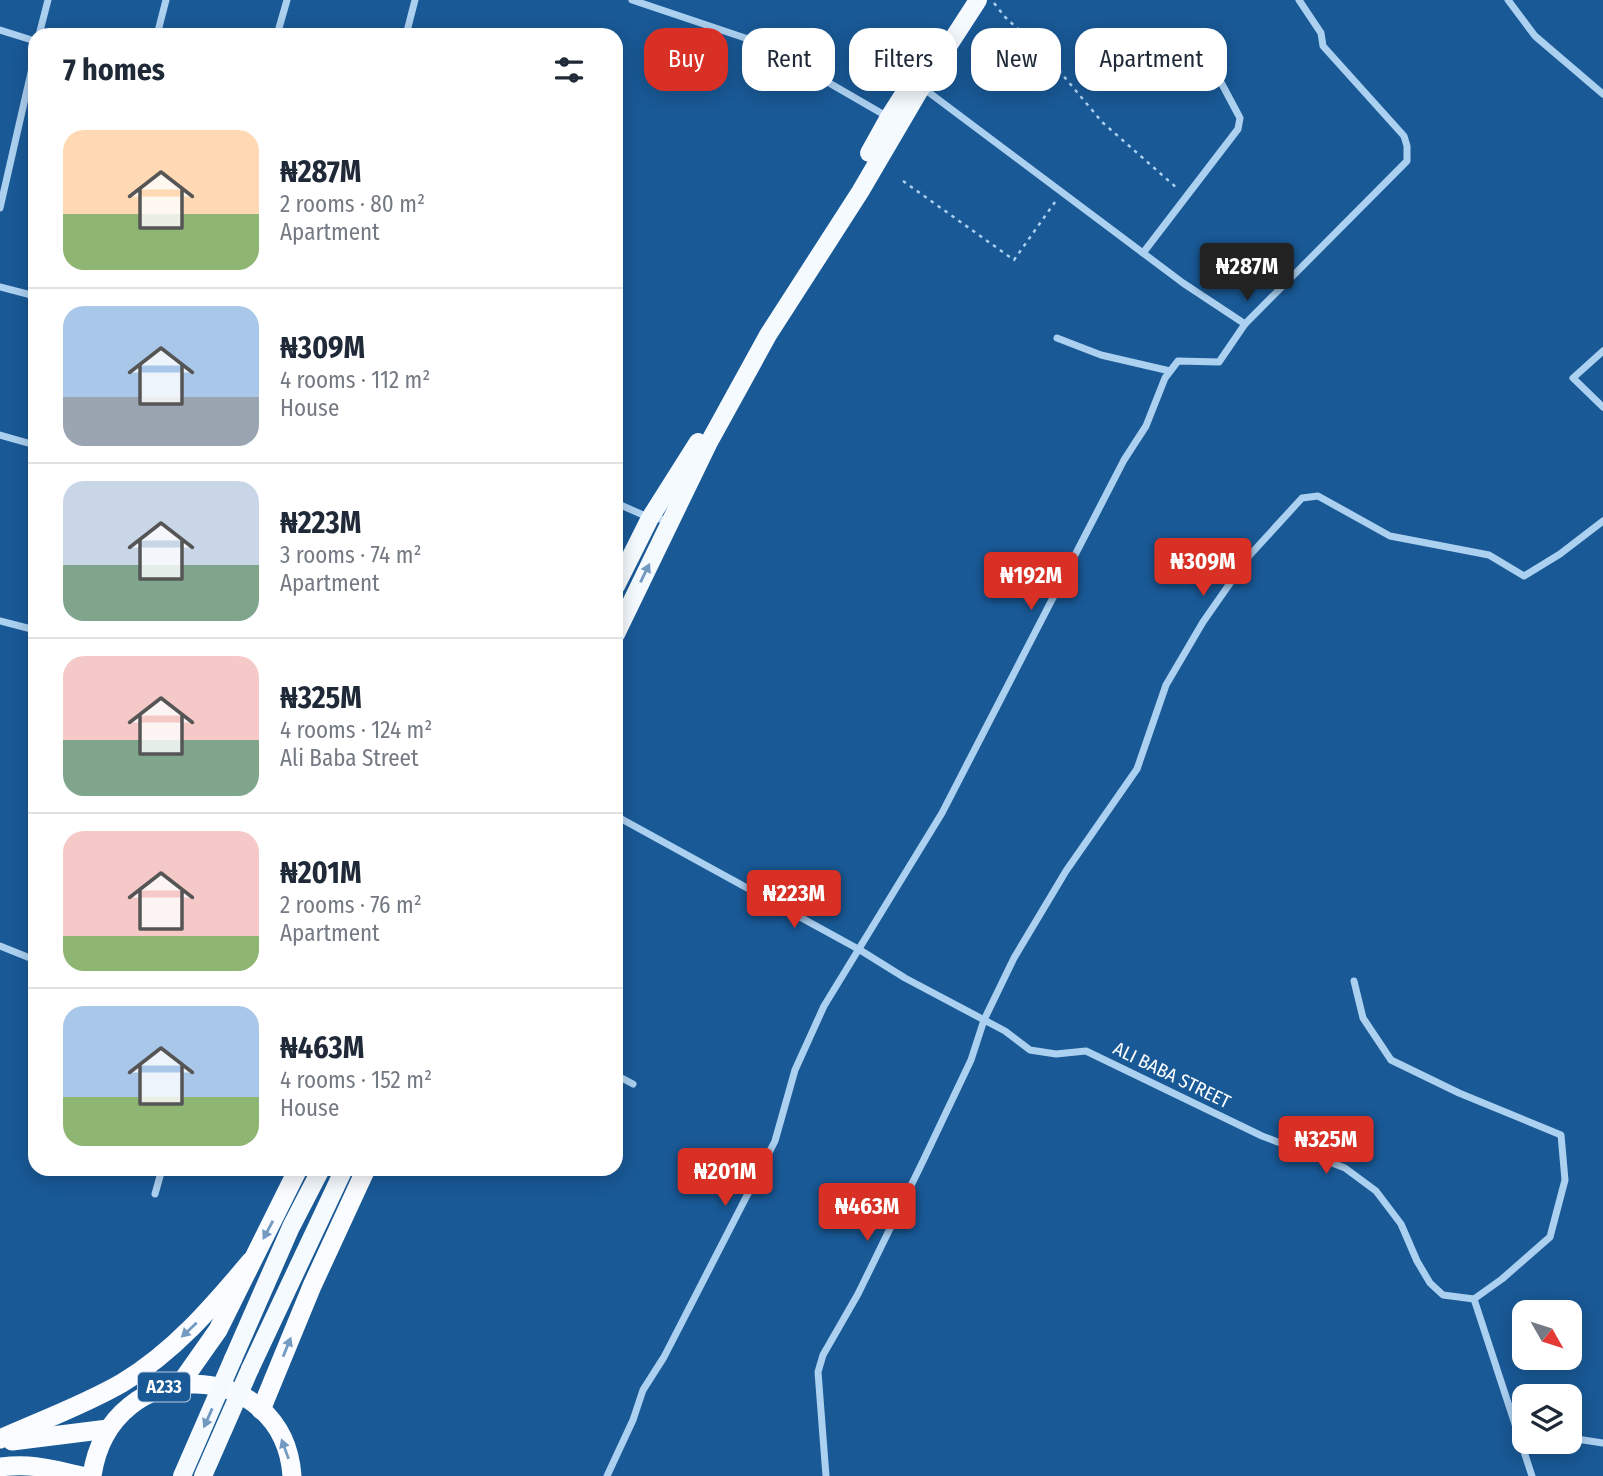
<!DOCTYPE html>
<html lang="en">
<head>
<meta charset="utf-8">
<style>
  :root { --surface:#fff; --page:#f2f2f3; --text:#1f2937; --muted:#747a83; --line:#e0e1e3; --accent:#d93025 }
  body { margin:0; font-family:"Fira Sans Condensed",sans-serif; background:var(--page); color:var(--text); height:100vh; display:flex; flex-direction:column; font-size:26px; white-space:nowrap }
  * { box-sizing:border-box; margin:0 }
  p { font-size:23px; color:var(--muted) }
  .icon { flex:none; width:38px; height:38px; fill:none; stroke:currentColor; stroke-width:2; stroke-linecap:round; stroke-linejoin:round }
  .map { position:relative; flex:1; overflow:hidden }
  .drawer { position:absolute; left:28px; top:28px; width:595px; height:1148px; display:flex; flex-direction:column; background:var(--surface); border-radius:21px; box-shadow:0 4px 18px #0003 }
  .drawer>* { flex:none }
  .banner { position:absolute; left:644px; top:28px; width:665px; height:63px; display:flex; gap:14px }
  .needle { width:46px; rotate:129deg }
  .buttons { position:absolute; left:1512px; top:1300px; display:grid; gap:14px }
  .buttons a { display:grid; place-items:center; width:70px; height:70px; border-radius:14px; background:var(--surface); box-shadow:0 4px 18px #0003; font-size:35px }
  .price { position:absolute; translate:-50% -60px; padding:0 16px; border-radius:7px; background:var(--accent); color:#fff; font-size:23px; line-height:46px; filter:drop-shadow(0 2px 4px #0008) }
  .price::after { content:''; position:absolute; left:50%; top:42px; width:21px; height:16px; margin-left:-10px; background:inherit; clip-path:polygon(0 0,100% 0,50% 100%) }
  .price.current { background:#222; color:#fff }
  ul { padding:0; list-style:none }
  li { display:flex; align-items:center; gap:21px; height:175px; padding:0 35px }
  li+li { border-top:2px solid var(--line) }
  li span { display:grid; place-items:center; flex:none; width:196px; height:140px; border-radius:21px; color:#555 }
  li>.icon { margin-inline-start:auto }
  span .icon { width:84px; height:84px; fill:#fffc; stroke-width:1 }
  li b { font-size:30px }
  h2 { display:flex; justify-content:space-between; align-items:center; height:84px; padding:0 35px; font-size:30px }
  .chip { padding:0 24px; border-radius:21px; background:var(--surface); box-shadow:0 4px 18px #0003; font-size:24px; line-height:63px }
  .chip.current { background:var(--accent); color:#fff }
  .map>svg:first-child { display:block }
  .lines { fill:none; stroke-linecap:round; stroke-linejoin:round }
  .path { stroke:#acd0f0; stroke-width:2.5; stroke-dasharray:3.5 5; stroke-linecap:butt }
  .minor { stroke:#acd0f0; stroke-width:7 }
  .primary { stroke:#f5faff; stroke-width:18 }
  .trunk { stroke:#fafcff; stroke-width:19 }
  .primary-bridge { stroke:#f5faff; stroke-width:18 }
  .oneway { fill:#7199c0 }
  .oneway2 { fill:#739ac0 }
  .labels { text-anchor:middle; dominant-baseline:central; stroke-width:6; stroke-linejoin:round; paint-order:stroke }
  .shield { fill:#195996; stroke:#bacde0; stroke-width:2 }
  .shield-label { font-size:18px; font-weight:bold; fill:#fff }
  .street-label { font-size:19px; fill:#fff; stroke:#195996 }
</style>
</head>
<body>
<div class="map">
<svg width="1603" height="1476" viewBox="0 0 1603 1476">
  <rect width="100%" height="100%" fill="#195996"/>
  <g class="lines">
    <g class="path">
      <path d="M994,3L1005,17L1046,55L1102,122L1178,189"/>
      <path d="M903,181L1014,260L1055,202"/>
    </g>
    <g class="minor">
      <path d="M632,0L760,43L888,117"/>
      <path d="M1508,0L1535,36L1603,94"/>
      <path d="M0,30L35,41"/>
      <path d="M39,35L48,0"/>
      <path d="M157,35L166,0"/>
      <path d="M277,35L287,0"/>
      <path d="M406,35L415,0"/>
      <path d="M923,88L1183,283L1245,324L1407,161V146L1404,136L1323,46L1321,33L1299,0"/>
      <path d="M0,208L35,55"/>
      <path d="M1143,253L1238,129L1240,118L1199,41"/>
      <path d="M0,287L35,296"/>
      <path d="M1057,338L1101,355L1170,371"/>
      <path d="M1603,351L1573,378L1603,407"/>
      <path d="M0,435L35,445"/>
      <path d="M616,503L650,518L670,520"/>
      <path d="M0,621L35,630"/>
      <path d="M616,816L860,950L905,978L1005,1031L1030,1050L1056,1054L1086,1051L1262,1136L1345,1168L1376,1191L1401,1224L1417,1261L1430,1283L1443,1295L1474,1299L1532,1476"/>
      <path d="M0,946L35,960"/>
      <path d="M1354,981L1363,1018L1391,1060L1459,1093L1561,1135L1565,1180L1550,1237L1502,1279L1474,1299"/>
      <path d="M616,1075L633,1084"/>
      <path d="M155,1194L162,1169"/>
      <path d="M1570,1438L1603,1443"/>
      <path d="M607,1476L633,1420L643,1390L664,1357L775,1141L795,1070L824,1006L942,813L1124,460L1146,426L1165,378L1178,361L1219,362L1245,324"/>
      <path d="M826,1476L818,1372L823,1355L858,1294L924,1159L971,1060L984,1020L1014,958L1066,871L1137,769L1166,685L1203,622L1249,556L1302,498L1318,496L1390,536L1489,555L1524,576L1560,554L1603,521"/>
    </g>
    <g class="primary">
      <path d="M869,153L889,117L910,84"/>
      <path d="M616,586L650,518L698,442"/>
      <path d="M616,634L708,444L768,335L860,192L921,88L978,0"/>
      <path d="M233,1359L291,1227L321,1169"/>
      <path d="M250,1369L344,1169"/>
    </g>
    <g class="trunk">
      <path d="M180,1384L218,1330L298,1169"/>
      <path d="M261,1410L312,1286L366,1169"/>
      <path d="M0,1439C40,1421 84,1405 122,1383C174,1352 213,1306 251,1261"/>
      <path d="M12,1441L108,1429"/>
      <path d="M0,1467C33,1463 50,1469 82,1476"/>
      <path d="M92,1476C110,1350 284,1357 292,1476"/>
    </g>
    <g class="primary-bridge">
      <path d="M182,1476L233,1359"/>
      <path d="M203,1476L250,1369"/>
    </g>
  </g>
  <defs><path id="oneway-solid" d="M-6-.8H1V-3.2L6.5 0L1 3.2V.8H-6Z" transform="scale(1.75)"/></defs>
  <g class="oneway">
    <use href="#oneway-solid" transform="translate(645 573) rotate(-64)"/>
    <use href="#oneway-solid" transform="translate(208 1418) rotate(114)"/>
  </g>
  <g class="oneway2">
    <use href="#oneway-solid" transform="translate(268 1230) rotate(118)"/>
    <use href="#oneway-solid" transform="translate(189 1330) rotate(137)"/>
    <use href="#oneway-solid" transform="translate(287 1347) rotate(-68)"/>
    <use href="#oneway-solid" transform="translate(285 1449) rotate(-110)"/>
  </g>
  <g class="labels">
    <rect class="shield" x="138" y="1372.5" width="52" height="29" rx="5"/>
    <g class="shield-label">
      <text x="164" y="1387">A233</text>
    </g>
    <g class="street-label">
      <text transform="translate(1172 1075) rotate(26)">ALI BABA STREET</text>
    </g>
  </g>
</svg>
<div class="buttons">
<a><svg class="needle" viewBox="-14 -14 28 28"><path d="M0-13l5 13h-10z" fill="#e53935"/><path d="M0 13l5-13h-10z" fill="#747a83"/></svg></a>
<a><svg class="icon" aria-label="layers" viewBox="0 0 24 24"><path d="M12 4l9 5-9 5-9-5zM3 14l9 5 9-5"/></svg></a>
</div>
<b class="price current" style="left:1247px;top:303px">₦287M</b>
<b class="price" style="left:1203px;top:598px">₦309M</b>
<b class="price" style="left:1031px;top:612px">₦192M</b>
<b class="price" style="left:794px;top:930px">₦223M</b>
<b class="price" style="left:1326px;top:1176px">₦325M</b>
<b class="price" style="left:725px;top:1208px">₦201M</b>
<b class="price" style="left:867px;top:1243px">₦463M</b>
<div class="banner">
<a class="chip current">Buy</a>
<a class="chip">Rent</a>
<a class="chip">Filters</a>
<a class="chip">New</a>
<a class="chip">Apartment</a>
</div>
<section class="drawer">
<h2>7 homes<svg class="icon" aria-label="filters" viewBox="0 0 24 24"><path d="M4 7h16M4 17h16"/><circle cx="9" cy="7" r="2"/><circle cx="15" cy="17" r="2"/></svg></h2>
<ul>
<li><span style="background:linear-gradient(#ffd9b3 60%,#8fb573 0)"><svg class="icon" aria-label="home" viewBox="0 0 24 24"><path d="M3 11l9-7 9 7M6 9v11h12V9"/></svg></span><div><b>₦287M</b><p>2 rooms · 80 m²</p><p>Apartment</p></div></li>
<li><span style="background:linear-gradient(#a9c7e8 65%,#9aa5b1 0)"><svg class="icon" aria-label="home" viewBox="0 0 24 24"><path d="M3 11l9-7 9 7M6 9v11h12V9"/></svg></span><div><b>₦309M</b><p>4 rooms · 112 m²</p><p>House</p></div></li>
<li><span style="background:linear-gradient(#c9d6e8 60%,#7fa58c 0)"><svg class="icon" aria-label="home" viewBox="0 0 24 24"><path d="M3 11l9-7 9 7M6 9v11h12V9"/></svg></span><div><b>₦223M</b><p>3 rooms · 74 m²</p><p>Apartment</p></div></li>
<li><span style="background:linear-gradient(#f6c9c9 60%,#7fa58c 0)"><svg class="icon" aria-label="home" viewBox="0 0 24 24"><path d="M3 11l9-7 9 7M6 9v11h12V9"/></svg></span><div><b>₦325M</b><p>4 rooms · 124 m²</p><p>Ali Baba Street</p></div></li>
<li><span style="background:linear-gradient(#f6c9c9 75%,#8fb573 0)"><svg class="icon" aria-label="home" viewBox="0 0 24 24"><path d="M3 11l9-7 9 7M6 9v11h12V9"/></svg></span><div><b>₦201M</b><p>2 rooms · 76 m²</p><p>Apartment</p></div></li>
<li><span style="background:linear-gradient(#a9c7e8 65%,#8fb573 0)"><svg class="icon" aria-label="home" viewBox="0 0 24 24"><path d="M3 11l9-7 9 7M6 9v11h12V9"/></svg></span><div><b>₦463M</b><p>4 rooms · 152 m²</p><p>House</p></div></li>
</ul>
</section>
</div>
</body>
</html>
